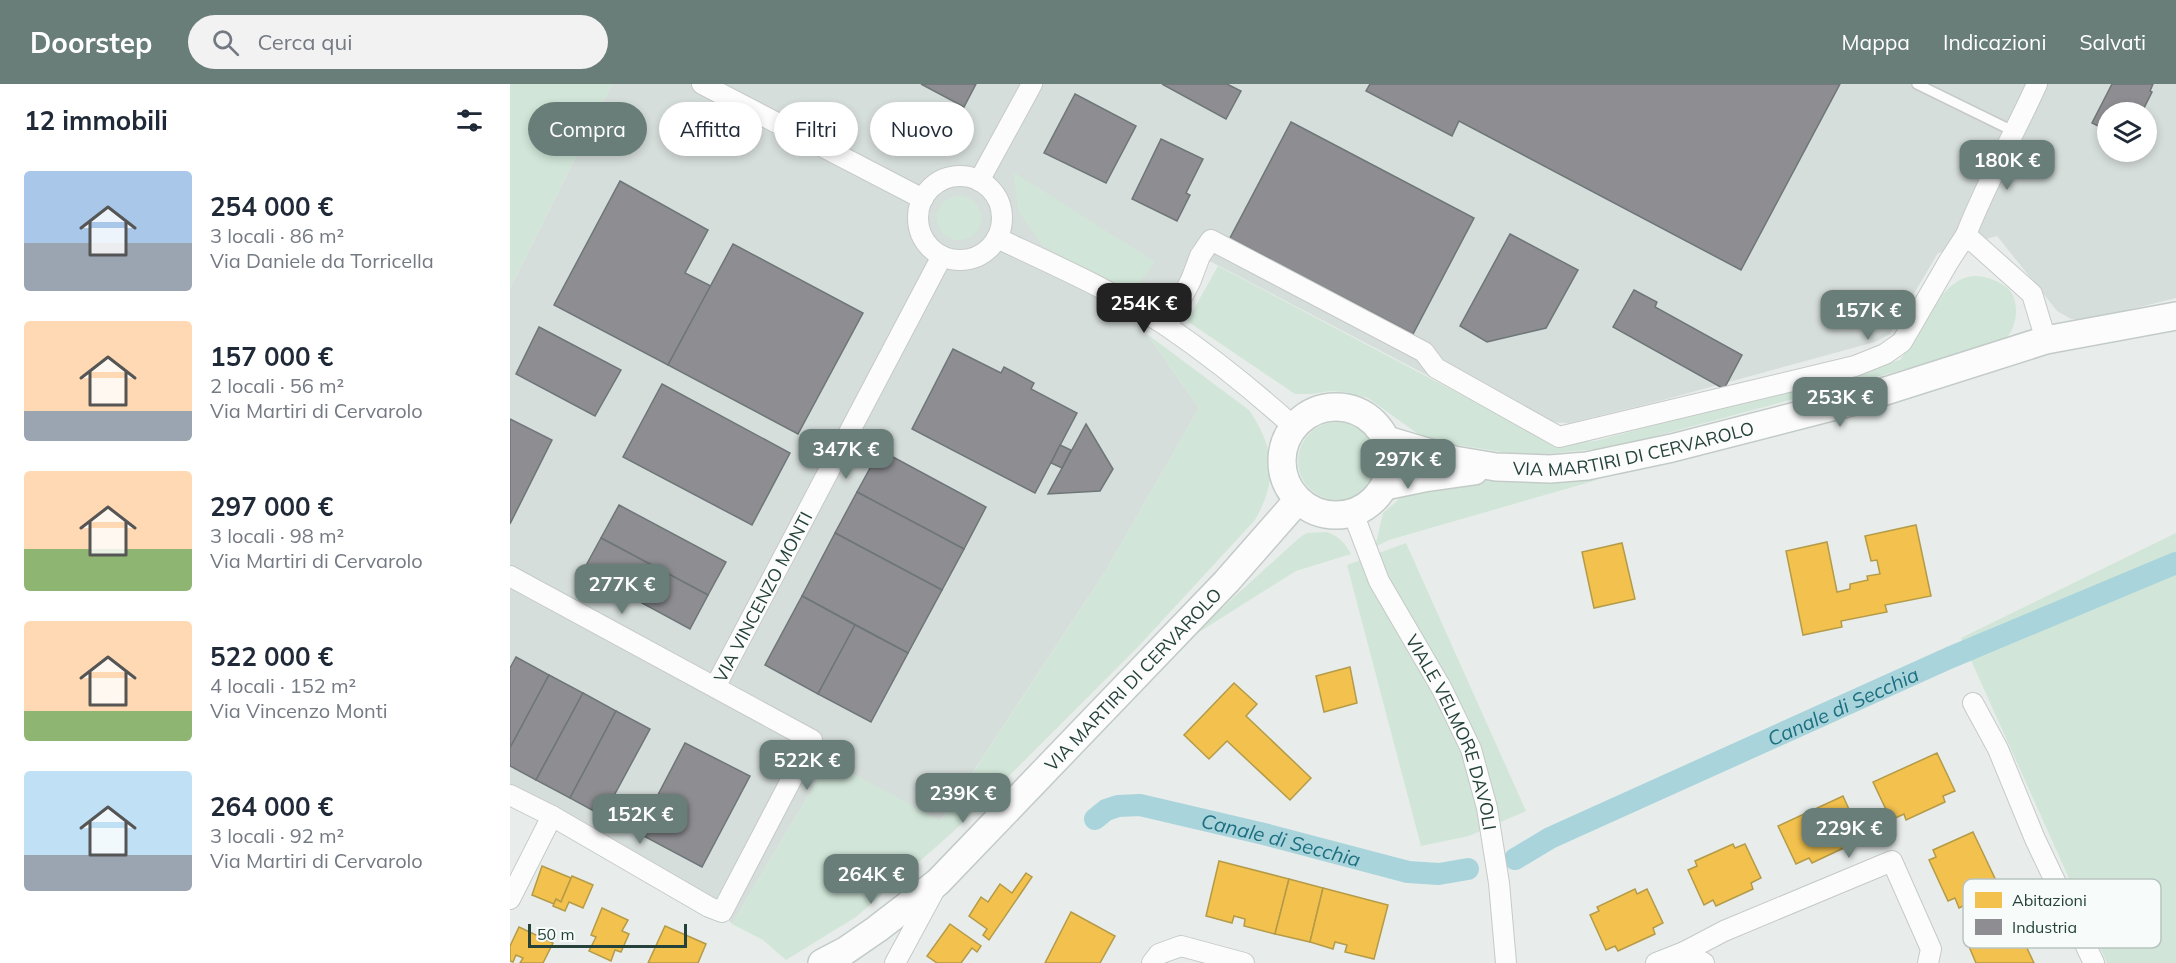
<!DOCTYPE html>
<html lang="it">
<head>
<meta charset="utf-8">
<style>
  :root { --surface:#fff; --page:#f2f2f3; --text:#1f2937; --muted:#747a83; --accent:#697e78 }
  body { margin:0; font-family:Mulish,sans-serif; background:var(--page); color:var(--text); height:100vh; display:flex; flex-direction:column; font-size:22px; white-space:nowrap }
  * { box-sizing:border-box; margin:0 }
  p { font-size:20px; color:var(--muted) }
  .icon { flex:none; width:33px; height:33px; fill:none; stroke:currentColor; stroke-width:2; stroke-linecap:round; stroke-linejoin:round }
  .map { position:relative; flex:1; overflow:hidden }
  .drawer { display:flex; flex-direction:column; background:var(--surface); width:510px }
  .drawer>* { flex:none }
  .top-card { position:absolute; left:18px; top:18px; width:570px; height:54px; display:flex; gap:12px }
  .fabs { position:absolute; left:1587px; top:18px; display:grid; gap:12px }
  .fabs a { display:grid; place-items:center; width:60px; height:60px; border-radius:50%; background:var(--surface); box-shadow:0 3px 9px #0003; font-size:30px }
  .scale { position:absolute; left:18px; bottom:15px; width:159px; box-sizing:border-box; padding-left:6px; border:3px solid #24423a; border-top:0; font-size:16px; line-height:21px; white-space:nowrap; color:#24423a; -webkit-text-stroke:4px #f7fbf9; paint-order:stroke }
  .price { position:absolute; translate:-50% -51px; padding:0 14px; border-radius:12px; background:var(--accent); color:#fff; font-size:20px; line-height:39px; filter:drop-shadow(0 2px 3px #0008) }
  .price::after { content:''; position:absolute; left:50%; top:36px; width:18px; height:14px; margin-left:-9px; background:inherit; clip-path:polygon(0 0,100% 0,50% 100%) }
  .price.selected { background:#222; color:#fff }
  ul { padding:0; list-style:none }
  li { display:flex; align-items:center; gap:18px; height:150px; padding:0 24px }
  li span { display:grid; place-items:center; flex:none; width:168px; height:120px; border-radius:6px; color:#555 }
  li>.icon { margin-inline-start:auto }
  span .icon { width:72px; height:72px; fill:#fffc; stroke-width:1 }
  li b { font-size:26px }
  h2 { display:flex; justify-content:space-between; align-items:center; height:72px; padding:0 24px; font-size:26px }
  .chip { padding:0 21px; border-radius:27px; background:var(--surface); box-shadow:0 3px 9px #0003; font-size:21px; line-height:54px }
  .chip.selected { background:var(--accent); color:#fff }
  header { display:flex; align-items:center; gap:36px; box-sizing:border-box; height:84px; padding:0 30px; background:var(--accent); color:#fff }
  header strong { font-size:28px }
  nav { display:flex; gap:33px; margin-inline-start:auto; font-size:21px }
  .search { width:420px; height:54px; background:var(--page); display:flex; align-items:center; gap:15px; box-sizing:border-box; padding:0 21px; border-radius:33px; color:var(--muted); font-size:22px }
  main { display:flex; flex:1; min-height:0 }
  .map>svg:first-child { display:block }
  .built { fill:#d6dedb; fill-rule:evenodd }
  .green { fill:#d1e6d8 }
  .homes { fill:#f2c14e; stroke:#b49b48; stroke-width:1.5 }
  .industry { fill:#8d8d92; stroke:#6e7678; stroke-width:1.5 }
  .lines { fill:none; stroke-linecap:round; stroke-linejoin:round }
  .canal { stroke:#a9d4db; stroke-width:22 }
  .lane-casing { stroke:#c5cac8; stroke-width:12 }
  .street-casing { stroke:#c5cac8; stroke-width:22 }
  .secondary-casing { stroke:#c3cbc8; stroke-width:30 }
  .lane { stroke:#fcfcfc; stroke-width:9 }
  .street { stroke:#fcfcfc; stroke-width:20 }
  .secondary { stroke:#fcfcfc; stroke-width:27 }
  .labels { text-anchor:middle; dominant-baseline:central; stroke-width:6; stroke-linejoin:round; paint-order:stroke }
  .street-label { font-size:18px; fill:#24423a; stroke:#f7fbf9 }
  .water-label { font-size:20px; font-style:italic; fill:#1c6f80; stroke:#f7fbf9 }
  .key { fill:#f7fbf9; stroke:#b8c4c0; stroke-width:1.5 }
  .key-label { font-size:16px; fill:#24423a }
</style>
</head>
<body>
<header>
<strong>Doorstep</strong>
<div class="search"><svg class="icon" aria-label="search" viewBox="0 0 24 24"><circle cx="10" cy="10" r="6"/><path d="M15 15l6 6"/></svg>Cerca qui</div>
<nav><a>Mappa</a><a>Indicazioni</a><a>Salvati</a></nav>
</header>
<main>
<section class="drawer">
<h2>12 immobili<svg class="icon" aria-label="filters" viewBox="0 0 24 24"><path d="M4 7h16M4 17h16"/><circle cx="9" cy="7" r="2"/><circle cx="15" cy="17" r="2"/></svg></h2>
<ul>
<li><span style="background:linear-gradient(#a9c7e8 60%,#9aa5b1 0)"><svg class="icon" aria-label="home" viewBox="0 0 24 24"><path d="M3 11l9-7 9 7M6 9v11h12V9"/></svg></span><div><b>254 000 €</b><p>3 locali · 86 m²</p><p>Via Daniele da Torricella</p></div></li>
<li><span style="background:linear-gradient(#ffd9b3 75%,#9aa5b1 0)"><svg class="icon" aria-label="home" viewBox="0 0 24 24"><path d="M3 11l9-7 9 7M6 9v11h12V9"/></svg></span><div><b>157 000 €</b><p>2 locali · 56 m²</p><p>Via Martiri di Cervarolo</p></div></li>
<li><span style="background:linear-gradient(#ffd9b3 65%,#8fb573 0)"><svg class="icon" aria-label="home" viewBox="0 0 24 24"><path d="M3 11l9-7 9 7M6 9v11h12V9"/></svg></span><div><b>297 000 €</b><p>3 locali · 98 m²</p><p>Via Martiri di Cervarolo</p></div></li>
<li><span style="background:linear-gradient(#ffd9b3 75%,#8fb573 0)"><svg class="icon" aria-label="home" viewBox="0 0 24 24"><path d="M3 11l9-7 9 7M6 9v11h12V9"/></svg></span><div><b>522 000 €</b><p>4 locali · 152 m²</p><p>Via Vincenzo Monti</p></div></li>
<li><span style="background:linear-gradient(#bfe0f5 70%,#9aa5b1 0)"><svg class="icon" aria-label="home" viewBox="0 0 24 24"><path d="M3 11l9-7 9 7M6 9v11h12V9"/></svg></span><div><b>264 000 €</b><p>3 locali · 92 m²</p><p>Via Martiri di Cervarolo</p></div></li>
</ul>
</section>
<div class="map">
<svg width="1666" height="879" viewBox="0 0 1666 879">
  <rect width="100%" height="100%" fill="#e8edeb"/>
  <path class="built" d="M102,0H1666V214L1578,236L1561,235L1547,227L1487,152L1428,169L1380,250L1365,258L1146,318L1059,339L1033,338L1023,347L690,172L657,242L642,234L637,250L689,324L595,488L430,738L319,677L222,840L212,828L0,711V204ZM1598,28H1636V68H1598Z"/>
  <g class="green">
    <path d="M0,0H102L0,204Z"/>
    <path d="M503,88L645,178L629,199L607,203L532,161L509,128Z"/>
    <circle cx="449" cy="134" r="22"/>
    <path d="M708,182L1035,355L1066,358L1085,357L1390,276L1433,210C1449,192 1464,187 1486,197C1490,199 1498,203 1501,208C1509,220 1507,241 1498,252C1494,257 1484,260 1478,263L1105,363L1017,372L935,359L908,350L858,314L834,308L820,307L802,310H785L677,237Z"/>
    <path d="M637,250L739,326C765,364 768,396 745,436L626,565L443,748L346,833L276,876L253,856L222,840L319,677L431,737L595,488L689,324Z"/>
    <circle cx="827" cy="377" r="39"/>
    <path d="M1032,395L1087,396L879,456L865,463L873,429L901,405L931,397Z"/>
    <path d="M817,448C830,453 834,458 841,470L786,487L678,555L789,454L797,449Z"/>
    <path d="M1666,449V879H1597L1451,554Z"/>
    <path d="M896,459L1016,727L959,752L911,762L837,481Z"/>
  </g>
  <g class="homes">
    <path d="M1406,441L1421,512L1375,521L1377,528L1331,537L1332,543L1293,551L1276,467L1317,458L1327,508L1340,505V500L1358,496L1357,492L1370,490L1367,476L1361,477L1355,452Z"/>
    <path d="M1112,459L1125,515L1084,524L1072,468Z"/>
    <path d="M840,583L847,619L814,628L806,592Z"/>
    <path d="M724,599L747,620L736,632L801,694L780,716L717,657L699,675L674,651Z"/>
    <path d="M1427,669L1445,707L1433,712L1435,718L1396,736L1394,730L1381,736L1363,698Z"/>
    <path d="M1333,712L1350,750L1338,756L1340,761L1302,779L1299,774L1286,780L1268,742Z"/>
    <path d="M1463,748L1490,805L1449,824L1445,814L1438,817L1419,776L1426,773L1423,766Z"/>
    <path d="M1223,760L1225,764L1235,760L1251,794L1241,799L1243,805L1206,822L1203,816L1194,821L1178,786L1187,782L1185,777Z"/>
    <path d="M709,777L779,795L765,850L734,842L735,835L724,832L722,839L696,832Z"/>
    <path d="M32,782L61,794L51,818L46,815L44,820L22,811Z"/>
    <path d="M516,789L522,793L479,856L473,851L477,845L459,832L471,813L478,818L490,800L502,809Z"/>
    <path d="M62,792L83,801L73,824L59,818L55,827L43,822L46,815L51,818Z"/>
    <path d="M779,795L813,804L800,858L765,850Z"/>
    <path d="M813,804L878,821L864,875L835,868L837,861L825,858L823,865L800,858Z"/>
    <path d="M1125,805L1127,810L1137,805L1153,839L1143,844L1145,850L1108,867L1105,862L1096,866L1080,831L1089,827L1087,823Z"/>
    <path d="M92,824L118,836L112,847L119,850L111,868L105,866L101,877L79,867L86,853L81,851Z"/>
    <path d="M561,828L605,852L590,879H535Z"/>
    <path d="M1501,830L1524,879H1466L1457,858L1464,855L1461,848Z"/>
    <path d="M440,840L471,862L467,868L462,864L451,879H427L417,872Z"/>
    <path d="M155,842L196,860L188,879H138Z"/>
    <path d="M9,843L43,859L33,879H10L13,874L6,871L3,878L0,877V862Z"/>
  </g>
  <g class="industry">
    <path d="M411,0H466L454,23Z"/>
    <path d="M652,0H717L731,7L716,35Z"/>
    <path d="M860,0H1330L1231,186L949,37L942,52L856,7Z"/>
    <path d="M1602,0H1643L1640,7L1642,8L1632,28H1598V47L1582,39Z"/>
    <path d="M565,10L626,42L596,99L534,69Z"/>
    <path d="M781,38L964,134L903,250L720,154Z"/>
    <path d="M651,55L693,75L676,109L680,111L667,137L622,115Z"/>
    <path d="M110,97L198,146L175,189L201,202L158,281L44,221Z"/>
    <path d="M1000,150L1068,186L1036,244L977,258L950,242Z"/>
    <path d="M223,160L353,229L288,350L158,281Z"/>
    <path d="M1124,206L1147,218L1145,223L1232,271L1214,305L1103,243Z"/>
    <path d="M29,243L111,286L85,332L6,290Z"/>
    <path d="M443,265L491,289L494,283L524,299L521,305L567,329L525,409L402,345Z"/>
    <path d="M152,300L280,369L242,441L113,373Z"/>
    <path d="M0,335L42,356L0,440Z"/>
    <path d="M576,340L603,385L590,407L538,410Z"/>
    <path d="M550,361L561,366L552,384L541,379Z"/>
    <path d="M370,366L476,423L454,465L347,408Z"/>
    <path d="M347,408L454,465L432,506L325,449Z"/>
    <path d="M109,421L216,478L198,511L91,454Z"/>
    <path d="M325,449L432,506L398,569L292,512Z"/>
    <path d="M91,454L198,511L180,545L73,487Z"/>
    <path d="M292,512L345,541L308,610L255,581Z"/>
    <path d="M345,541L398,569L361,638L308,610Z"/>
    <path d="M6,573L39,591L0,664V584Z"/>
    <path d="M39,591L73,609L26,696L0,682V664Z"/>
    <path d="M73,609L106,627L60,714L26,696Z"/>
    <path d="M106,627L140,645L93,732L60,714Z"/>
    <path d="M175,659L240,692L192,783L128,749Z"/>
  </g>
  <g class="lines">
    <g class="canal">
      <path id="s1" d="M585,735L596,726L608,722L630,721L754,750L898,788L929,790L958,785"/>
      <path id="s2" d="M1005,775L1040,754L1439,574L1666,479"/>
    </g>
    <defs>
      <path id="lane" d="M1407,0L1505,48"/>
      <g id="street">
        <path d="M192,0L413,115"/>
        <circle cx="450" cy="134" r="42"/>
        <path d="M469,97L522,0"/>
        <path d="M1456,151C1476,99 1504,51 1527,0"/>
        <path d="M487,154C542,180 608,209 658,243C702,273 744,307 784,343"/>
        <path d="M657,242L681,196L690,172L701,156L914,268L926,284L1049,353L1345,282L1375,270L1392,258L1439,177L1456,151L1522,210L1536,256"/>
        <path id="s3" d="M843,429L869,497L932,605L961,665L977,724L989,799L996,879"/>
        <path d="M0,492L302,656L212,828L199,823L42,732L0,711"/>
        <path id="s4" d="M205,603L432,172"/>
        <path d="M1463,619L1488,665L1525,755L1584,879"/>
        <path d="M0,815L42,732"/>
        <path d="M1174,868L1214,847L1382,777L1421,865L1418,879"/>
        <path d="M385,879L425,805"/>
        <path d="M642,879L649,870L671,862L734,879"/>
        <path d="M1146,879L1174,868L1194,879"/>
      </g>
      <g id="secondary">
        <circle cx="826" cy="377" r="54"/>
        <path id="s5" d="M877,356L944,376L986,383L1040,385L1077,382L1162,364L1341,318L1536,256L1666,232"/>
        <path d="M875,402L914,394L964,387"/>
        <path id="s6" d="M312,879L335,867L367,845L428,798L717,497L788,416"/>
      </g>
    </defs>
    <use href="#lane" class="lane-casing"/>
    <use href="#street" class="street-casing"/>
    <use href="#secondary" class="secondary-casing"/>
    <use href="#lane" class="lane"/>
    <use href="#street" class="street"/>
    <use href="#secondary" class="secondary"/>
  </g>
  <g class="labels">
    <g class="street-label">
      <text stroke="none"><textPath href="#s5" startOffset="252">VIA MARTIRI DI CERVAROLO</textPath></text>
      <text stroke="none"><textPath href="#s4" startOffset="102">VIA VINCENZO MONTI</textPath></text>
      <text stroke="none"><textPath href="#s6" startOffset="423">VIA MARTIRI DI CERVAROLO</textPath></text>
      <text stroke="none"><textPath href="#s3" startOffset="242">VIALE VELMORE DAVOLI</textPath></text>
    </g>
    <g class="water-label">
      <text stroke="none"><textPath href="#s2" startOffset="362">Canale di Secchia</textPath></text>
      <text stroke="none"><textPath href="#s1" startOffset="194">Canale di Secchia</textPath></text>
    </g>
  </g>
  <rect x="1453" y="795" width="198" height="69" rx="9" class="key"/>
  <rect x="1465" y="808" width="27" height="16" fill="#f2c14e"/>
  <rect x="1465" y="835" width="27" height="16" fill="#8d8d92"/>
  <g class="key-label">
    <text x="1502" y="822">Abitazioni</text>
    <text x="1502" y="849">Industria</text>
  </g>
</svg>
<div class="fabs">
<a><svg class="icon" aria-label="layers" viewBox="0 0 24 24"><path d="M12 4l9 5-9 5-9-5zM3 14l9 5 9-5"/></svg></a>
</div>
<div class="scale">50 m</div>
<b class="price" style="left:1497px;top:107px">180K €</b>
<b class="price selected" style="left:634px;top:250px">254K €</b>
<b class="price" style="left:1358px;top:257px">157K €</b>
<b class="price" style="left:1330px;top:344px">253K €</b>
<b class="price" style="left:336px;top:396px">347K €</b>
<b class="price" style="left:898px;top:406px">297K €</b>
<b class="price" style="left:112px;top:531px">277K €</b>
<b class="price" style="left:297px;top:707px">522K €</b>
<b class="price" style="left:453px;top:740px">239K €</b>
<b class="price" style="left:130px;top:761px">152K €</b>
<b class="price" style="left:1339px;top:775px">229K €</b>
<b class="price" style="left:361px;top:821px">264K €</b>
<div class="top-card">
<a class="chip selected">Compra</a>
<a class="chip">Affitta</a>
<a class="chip">Filtri</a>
<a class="chip">Nuovo</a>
</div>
</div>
</main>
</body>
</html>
